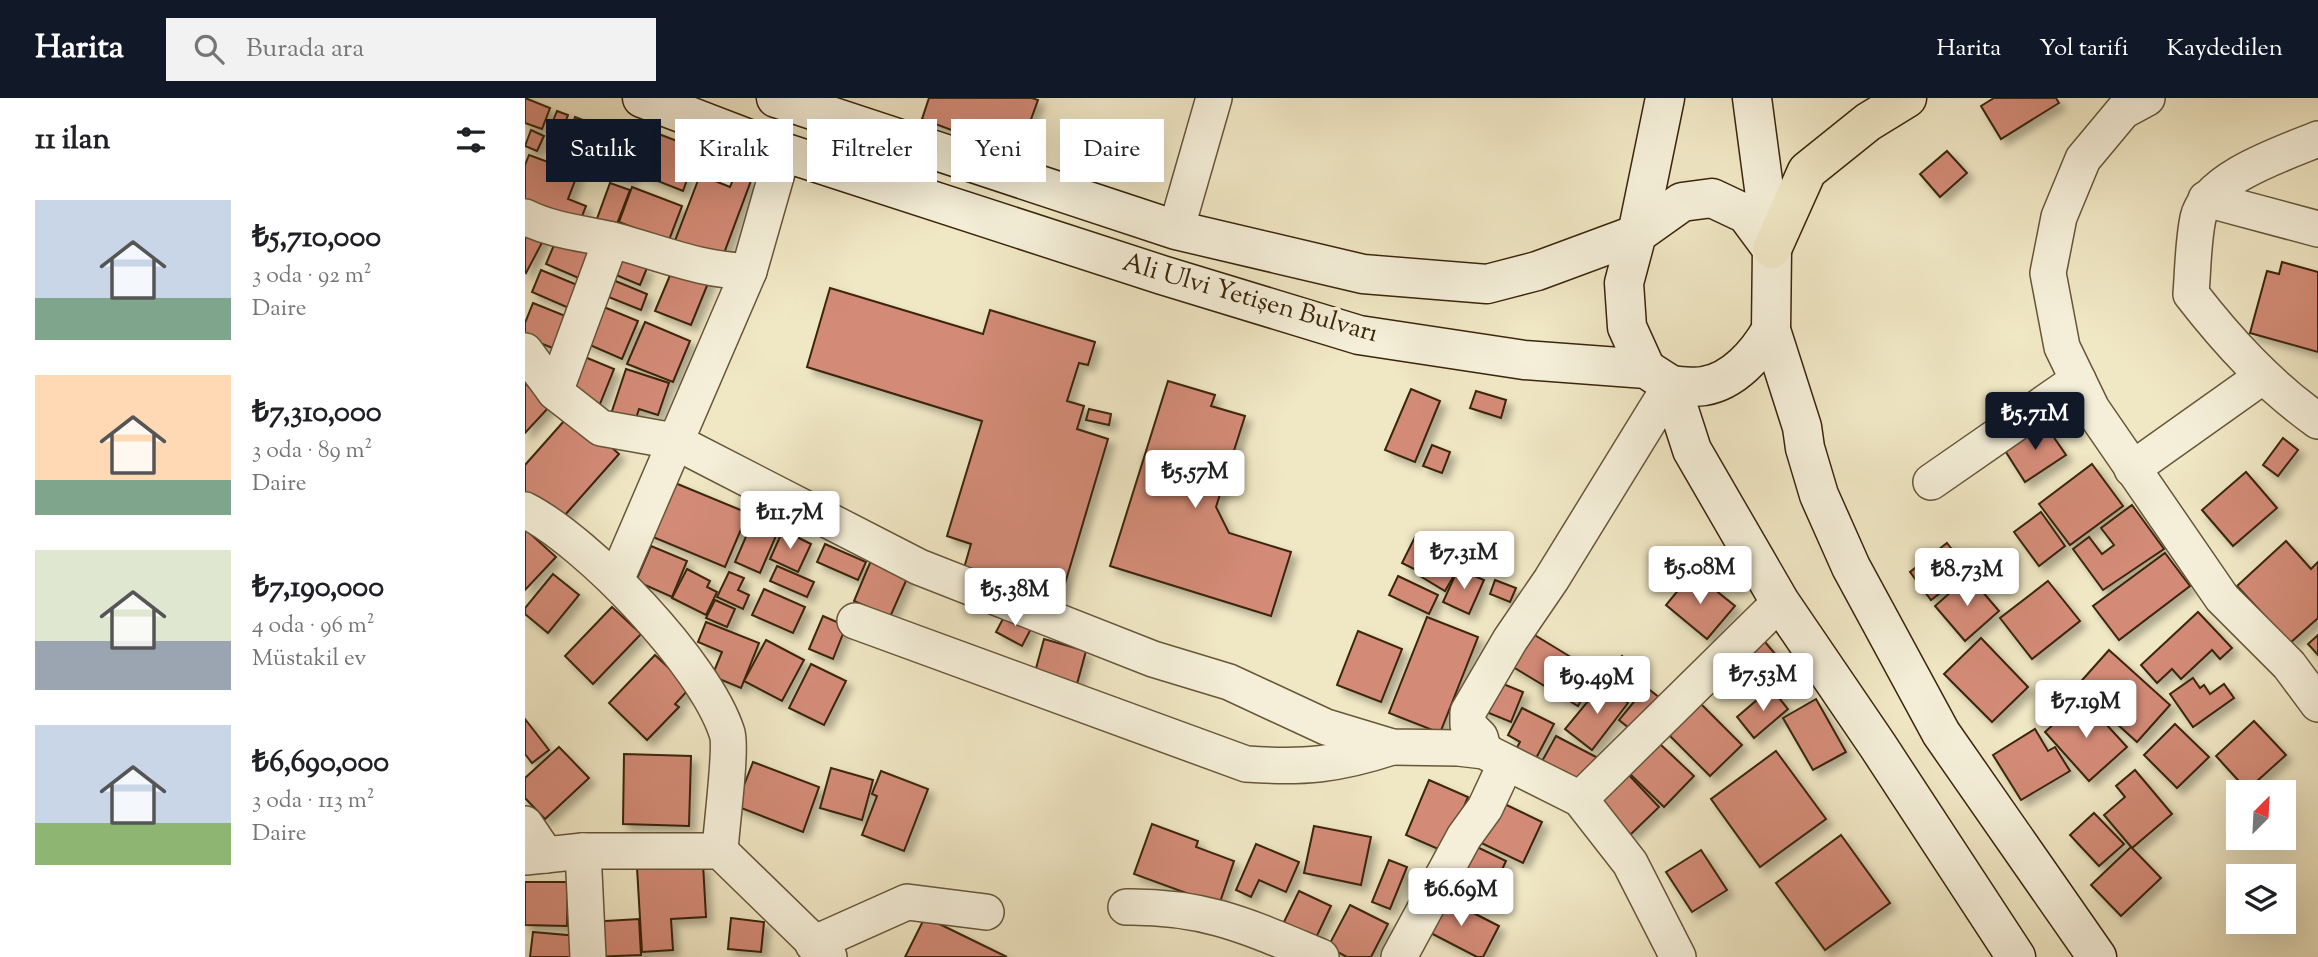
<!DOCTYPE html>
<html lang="tr">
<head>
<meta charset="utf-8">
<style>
  :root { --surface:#fff; --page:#f2f2f2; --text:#202124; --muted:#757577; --accent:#111827 }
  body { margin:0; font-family:"Sorts Mill Goudy",serif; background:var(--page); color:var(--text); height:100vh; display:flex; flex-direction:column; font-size:26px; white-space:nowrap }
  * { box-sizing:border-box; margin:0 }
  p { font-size:23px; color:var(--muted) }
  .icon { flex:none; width:38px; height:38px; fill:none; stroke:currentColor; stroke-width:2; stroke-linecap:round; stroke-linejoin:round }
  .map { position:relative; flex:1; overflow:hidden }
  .drawer { display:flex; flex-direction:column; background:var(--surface); width:525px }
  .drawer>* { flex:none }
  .guide { position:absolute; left:21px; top:21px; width:665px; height:63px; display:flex; gap:14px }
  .needle { width:46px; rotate:24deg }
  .controls { position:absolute; left:1701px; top:682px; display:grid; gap:14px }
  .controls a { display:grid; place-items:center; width:70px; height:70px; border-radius:0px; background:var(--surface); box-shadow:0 7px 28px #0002; font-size:35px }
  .price { position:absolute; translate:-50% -60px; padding:0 16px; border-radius:7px; background:#fff; color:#222; font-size:23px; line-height:46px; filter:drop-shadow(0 2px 4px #0008) }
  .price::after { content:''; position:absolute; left:50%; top:42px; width:21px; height:16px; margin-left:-10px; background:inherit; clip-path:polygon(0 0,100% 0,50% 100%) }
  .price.selected { background:var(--accent); color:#fff }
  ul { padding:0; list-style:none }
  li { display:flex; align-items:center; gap:21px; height:175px; padding:0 35px }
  li span { display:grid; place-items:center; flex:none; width:196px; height:140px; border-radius:0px; color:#555 }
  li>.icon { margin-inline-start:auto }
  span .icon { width:84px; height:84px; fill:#fffc; stroke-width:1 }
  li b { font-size:30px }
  h2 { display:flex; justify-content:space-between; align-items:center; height:84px; padding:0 35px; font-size:30px }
  .chip { padding:0 24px; border-radius:0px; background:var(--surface); box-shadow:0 7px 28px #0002; font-size:24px; line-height:63px }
  .chip.selected { background:var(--accent); color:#fff }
  header { display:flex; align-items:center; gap:42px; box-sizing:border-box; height:98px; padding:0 35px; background:var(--accent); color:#fff }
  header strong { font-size:33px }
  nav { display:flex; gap:38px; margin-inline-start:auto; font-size:24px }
  .search { width:490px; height:63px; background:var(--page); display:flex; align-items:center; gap:18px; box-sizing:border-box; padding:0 24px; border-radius:0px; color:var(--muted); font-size:26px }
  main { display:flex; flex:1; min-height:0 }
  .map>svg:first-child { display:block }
  .building { fill:#d38b77; stroke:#3b250b; stroke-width:2; filter:url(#shadow) }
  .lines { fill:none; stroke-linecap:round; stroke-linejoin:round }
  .minor-casing { stroke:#685639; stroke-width:38 }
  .secondary-casing { stroke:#3b250b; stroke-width:41 }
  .primary-casing { stroke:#3b250b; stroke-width:41 }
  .minor { stroke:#f5efd9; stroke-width:35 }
  .secondary { stroke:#f5efd9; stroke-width:38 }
  .primary { stroke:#f0e7c4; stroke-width:38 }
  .labels { text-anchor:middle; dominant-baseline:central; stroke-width:7; stroke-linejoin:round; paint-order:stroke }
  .street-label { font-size:26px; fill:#3b250b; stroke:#f5efd9 }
</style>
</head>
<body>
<header>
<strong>Harita</strong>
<div class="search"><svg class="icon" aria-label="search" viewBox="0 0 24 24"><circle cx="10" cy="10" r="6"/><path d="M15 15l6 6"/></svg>Burada ara</div>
<nav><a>Harita</a><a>Yol tarifi</a><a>Kaydedilen</a></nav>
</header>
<main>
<section class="drawer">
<h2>11 ilan<svg class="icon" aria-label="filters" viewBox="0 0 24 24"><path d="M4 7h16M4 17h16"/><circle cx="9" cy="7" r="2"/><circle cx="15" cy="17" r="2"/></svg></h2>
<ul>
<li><span style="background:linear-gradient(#c9d6e8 70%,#7fa58c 0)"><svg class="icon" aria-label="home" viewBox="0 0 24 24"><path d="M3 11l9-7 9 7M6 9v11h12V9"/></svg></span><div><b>₺5,710,000</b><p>3 oda · 92 m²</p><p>Daire</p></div></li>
<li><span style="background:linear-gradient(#ffd9b3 75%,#7fa58c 0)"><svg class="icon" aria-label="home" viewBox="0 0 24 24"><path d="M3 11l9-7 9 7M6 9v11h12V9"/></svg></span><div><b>₺7,310,000</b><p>3 oda · 89 m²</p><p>Daire</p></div></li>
<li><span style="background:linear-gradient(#dfe7d0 65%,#9aa5b1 0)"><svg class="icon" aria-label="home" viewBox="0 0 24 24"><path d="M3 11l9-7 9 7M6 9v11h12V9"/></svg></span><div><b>₺7,190,000</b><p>4 oda · 96 m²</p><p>Müstakil ev</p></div></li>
<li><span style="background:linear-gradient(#c9d6e8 70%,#8fb573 0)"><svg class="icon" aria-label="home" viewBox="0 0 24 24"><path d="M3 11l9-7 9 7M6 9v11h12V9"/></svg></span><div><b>₺6,690,000</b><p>3 oda · 113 m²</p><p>Daire</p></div></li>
</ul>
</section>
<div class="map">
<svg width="1793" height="859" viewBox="0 0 1793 859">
  <defs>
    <filter id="shadow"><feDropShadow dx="6" dy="6" stdDeviation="3.5" flood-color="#0004"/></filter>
  </defs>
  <rect width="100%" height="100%" fill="#f0e7c4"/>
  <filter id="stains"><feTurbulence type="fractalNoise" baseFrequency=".00286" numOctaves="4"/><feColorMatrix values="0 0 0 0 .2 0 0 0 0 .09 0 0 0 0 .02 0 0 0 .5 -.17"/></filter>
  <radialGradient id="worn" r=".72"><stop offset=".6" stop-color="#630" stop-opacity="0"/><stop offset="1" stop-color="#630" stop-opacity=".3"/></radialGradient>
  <g class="building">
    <path d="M0,0L25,10L17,31L0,25Z"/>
    <path d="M404,0H507L513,2L493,57L397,21Z"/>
    <path d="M1469,0H1531L1534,5L1476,41L1456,8Z"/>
    <path d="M32,13L43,17L37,32L26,28Z"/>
    <path d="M50,19L79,30L68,58L40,47Z"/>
    <path d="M87,30L114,41L108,58L80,47Z"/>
    <path d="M6,32L19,38L12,53L0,48Z"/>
    <path d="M126,33L173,51L158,93L110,74Z"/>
    <path d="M1422,53L1442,75L1415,99L1395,76Z"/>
    <path d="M4,57L53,75L43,101L61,108L53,128L0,107V67Z"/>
    <path d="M85,60L110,67L106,83L80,76Z"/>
    <path d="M211,74L227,80L195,166L148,148L175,77L205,89Z"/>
    <path d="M85,85L105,92L88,136L69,129Z"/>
    <path d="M107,89L157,108L139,155L117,133L94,124Z"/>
    <path d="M0,128L21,137L1,175L0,174Z"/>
    <path d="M34,135L76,152L63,184L21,166Z"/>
    <path d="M93,158L122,170L115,187L86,175Z"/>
    <path d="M151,163L186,178L166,227L130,213Z"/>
    <path d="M1757,164L1793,174V254L1725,235L1742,173L1754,176Z"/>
    <path d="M16,172L62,191L53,214L7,194Z"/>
    <path d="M88,182L122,196L116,212L81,198Z"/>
    <path d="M305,190L458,236L465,212L570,244L563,267L554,265L542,303L559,308L552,331L583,341L536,499L439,470L446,446L422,438L457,323L282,269Z"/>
    <path d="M8,205L48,221L35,253L0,239V225Z"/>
    <path d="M74,207L113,223L97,261L58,244Z"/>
    <path d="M120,224L165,243L148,284L102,266Z"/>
    <path d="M55,257L89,271L75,306L41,291Z"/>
    <path d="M101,271L144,285L133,317L114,311L109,327L85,319Z"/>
    <path d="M643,283L690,297L686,308L720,318L691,409L704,435L766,454L746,518L585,468Z"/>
    <path d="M0,285L25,308L0,335Z"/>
    <path d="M886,291L915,303L890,364L860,352Z"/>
    <path d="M951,293L981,302L976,320L945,310Z"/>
    <path d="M564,311L586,316L584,327L561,322Z"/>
    <path d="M47,314L94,356L32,426L0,398V367Z"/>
    <path d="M1519,325L1541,357L1500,384L1479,351Z"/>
    <path d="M1758,340L1773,352L1753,378L1738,367Z"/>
    <path d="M907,347L925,354L917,375L898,368Z"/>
    <path d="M1567,366L1598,408L1545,447L1514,406Z"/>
    <path d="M1721,374L1752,410L1708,448L1677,412Z"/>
    <path d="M138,380L223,415L200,469L116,434Z"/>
    <path d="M1607,407L1639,451L1578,492L1548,451L1564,439L1577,456L1589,447L1576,430Z"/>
    <path d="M232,413L257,424L235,475L210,464Z"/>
    <path d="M1516,414L1540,448L1514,468L1489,434Z"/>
    <path d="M0,431L31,459L0,492Z"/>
    <path d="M258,432L286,446L273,474L245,461Z"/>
    <path d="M890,439L906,447L893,473L877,465Z"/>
    <path d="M1761,443L1786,471L1793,464V520L1765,545L1712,488Z"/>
    <path d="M1422,445L1444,473L1406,502L1385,474Z"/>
    <path d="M300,446L341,464L333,482L292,464Z"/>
    <path d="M126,448L162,463L147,499L111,483Z"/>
    <path d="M1640,455L1665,488L1594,542L1568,508Z"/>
    <path d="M347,460L384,476L365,519L329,503Z"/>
    <path d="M906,460L931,474L920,493L895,478Z"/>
    <path d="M252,468L289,484L282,499L245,483Z"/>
    <path d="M162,471L185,483L182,489L192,494L181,517L147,500Z"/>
    <path d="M933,471L959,482L944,516L918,504Z"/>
    <path d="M204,474L219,480L213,492L224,497L218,511L192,499Z"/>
    <path d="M1168,474L1210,508L1182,541L1141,507Z"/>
    <path d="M28,476L54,497L23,535L0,516V510Z"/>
    <path d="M873,478L913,497L904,516L864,497Z"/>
    <path d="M1444,478L1474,513L1440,543L1410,508Z"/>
    <path d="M970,482L991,490L985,504L965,496Z"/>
    <path d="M1523,483L1555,523L1507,561L1475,520Z"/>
    <path d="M239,491L280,509L268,535L227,517Z"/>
    <path d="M190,502L210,511L202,529L181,520Z"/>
    <path d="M87,509L116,536L68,586L40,558Z"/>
    <path d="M482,513L508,527L497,548L471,534Z"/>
    <path d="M1673,514L1707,550L1695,561L1687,552L1656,581L1647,571L1632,585L1616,567Z"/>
    <path d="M298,518L321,528L308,561L284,551Z"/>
    <path d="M902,519L953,539L915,635L864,615Z"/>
    <path d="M181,524L234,545L216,590L187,578L197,554L173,544Z"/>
    <path d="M833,533L877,551L856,604L812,587Z"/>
    <path d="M1003,533L1072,575L1053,608L983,566Z"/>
    <path d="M1793,537V557L1783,546Z"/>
    <path d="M1235,538L1256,563L1228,587L1207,561Z"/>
    <path d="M1456,540L1503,589L1467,624L1419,576Z"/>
    <path d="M519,541L561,553L549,597L507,585Z"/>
    <path d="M241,542L279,562L257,603L219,583Z"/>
    <path d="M1584,552L1645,607L1612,644L1551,589Z"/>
    <path d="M130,557L165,590L150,606L154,609L122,642L84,605Z"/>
    <path d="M1097,558L1117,576L1107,587L1087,569Z"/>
    <path d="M286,566L321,583L299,627L264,610Z"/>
    <path d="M1668,580L1675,590L1679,587L1685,596L1699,586L1709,600L1668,629L1645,596Z"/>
    <path d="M966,581L998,594L986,624L954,611Z"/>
    <path d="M1078,585L1103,605L1067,652L1040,631Z"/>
    <path d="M1121,589L1140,604L1113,637L1094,622Z"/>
    <path d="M1246,590L1263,611L1229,640L1212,619Z"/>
    <path d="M1169,599L1217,647L1185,678L1138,631Z"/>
    <path d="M1557,600L1602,649L1564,683L1520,634Z"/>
    <path d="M1291,601L1321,654L1288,672L1258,620Z"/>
    <path d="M997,610L1029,626L1007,668L988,657L995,644L983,637Z"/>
    <path d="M0,621L24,652L7,665L0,656Z"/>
    <path d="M1729,623L1761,657L1722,692L1691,658Z"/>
    <path d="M1650,626L1684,659L1652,690L1619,657Z"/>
    <path d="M1510,631L1523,653L1530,649L1545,673L1496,702L1468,657Z"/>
    <path d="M1031,638L1073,660L1059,687L1016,665Z"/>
    <path d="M1135,646L1169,678L1139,709L1105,676Z"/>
    <path d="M34,649L64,680L20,721L0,700V680Z"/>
    <path d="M1251,653L1301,721L1235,769L1186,701Z"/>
    <path d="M99,656L166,658L164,728L98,726Z"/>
    <path d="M228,664L294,689L278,734L211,708Z"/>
    <path d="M306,670L348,682L337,722L295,710Z"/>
    <path d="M1610,672L1647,716L1607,750L1579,717L1600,699L1591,688Z"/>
    <path d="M356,673L403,691L379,753L337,737L352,698L347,696Z"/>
    <path d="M1101,674L1134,709L1105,737L1072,702Z"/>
    <path d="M904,682L943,699L920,754L881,737Z"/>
    <path d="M967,700L1017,724L998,765L948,741Z"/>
    <path d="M1569,715L1599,746L1574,768L1545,737Z"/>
    <path d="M627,726L673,743L671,749L709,763L694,807L609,776Z"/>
    <path d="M789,728L846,739L836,787L779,775Z"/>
    <path d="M1316,737L1365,805L1300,852L1251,785Z"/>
    <path d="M731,746L774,764L761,794L734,782L726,799L711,792Z"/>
    <path d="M950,748L981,763L962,804L931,789Z"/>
    <path d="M1606,749L1636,780L1596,818L1566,787Z"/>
    <path d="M1176,752L1202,792L1167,814L1141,774Z"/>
    <path d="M864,762L882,769L865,811L847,804Z"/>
    <path d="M178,766L181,819L146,821L148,852L117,854L112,770Z"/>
    <path d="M0,784H43L42,828L0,827Z"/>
    <path d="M774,793L806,808L789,844L757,828Z"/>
    <path d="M915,798L974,828L958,859H952L898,831Z"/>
    <path d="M825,807L863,826L846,859H822L803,849Z"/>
    <path d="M400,819L482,859H380Z"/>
    <path d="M206,820L239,824L236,854L203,851Z"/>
    <path d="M114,821L116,857L66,859L64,824Z"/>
    <path d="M8,834L53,838L51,859H5Z"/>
  </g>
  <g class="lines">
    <defs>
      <g id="minor">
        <path d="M1622,0L1598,13L1558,61L1534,119L1523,175L1537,249L1567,311L1697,500L1764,567L1793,606"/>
        <path d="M1793,41C1759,55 1682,80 1673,120C1668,144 1668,171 1666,196C1704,245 1743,287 1793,323"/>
        <path d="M1681,101L1793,131"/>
        <path d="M0,119C26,132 55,135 83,141C128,152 178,174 224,173"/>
        <path d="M651,132L689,0"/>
        <path d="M0,253L30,294L76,330L149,343L394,469L628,561L704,584L801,629L867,649L933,650L959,653L1055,701L1105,765L1153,859"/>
        <path d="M30,294L86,142"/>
        <path d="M1607,371L1738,278"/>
        <path d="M1406,384L1553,282"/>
        <path d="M0,412C64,445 180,566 202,635C207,650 196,732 195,753"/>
        <path d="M91,482L224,173L258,54"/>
        <path d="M330,523L721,666C779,670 812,667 867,649"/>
        <path d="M959,653L955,639L943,627V614L985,542L1026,482L1146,287"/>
        <path d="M1055,701L1255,504"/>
        <path d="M0,726L21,757"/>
        <path d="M58,753L63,859"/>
        <path d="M0,759L58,753H195L304,859"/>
        <path d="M601,809C681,808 724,829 796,859"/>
        <path d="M288,846L382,804L461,814"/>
        <path d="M874,859L939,739L960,710L981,665"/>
      </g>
      <g id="secondary">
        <path d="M117,0L258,54L637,177L834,237L999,262L1121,271L1146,287L1167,352L1255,504L1353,648L1491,859"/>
        <path d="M251,0L651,132L838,176L962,186L1012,173L1112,136L1140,0"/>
        <path d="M1227,0L1247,151L1246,232L1277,329L1280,350L1294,397L1326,469L1416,635L1572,859"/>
        <path d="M1121,271L1102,229L1099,185L1112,136L1157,104L1187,100L1221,116L1247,151"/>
        <path d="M1146,287C1156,288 1169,290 1179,288C1209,283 1232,256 1246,232"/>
      </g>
      <path id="primary" d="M1247,151L1282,73L1343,24L1382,0"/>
    </defs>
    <use href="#minor" class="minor-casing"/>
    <use href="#secondary" class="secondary-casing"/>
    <use href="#primary" class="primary-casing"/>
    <use href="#minor" class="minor"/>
    <use href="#secondary" class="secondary"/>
    <use href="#primary" class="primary"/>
  </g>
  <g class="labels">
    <g class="street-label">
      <text transform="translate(725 201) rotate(16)">Ali Ulvi Yetişen Bulvarı</text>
    </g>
  </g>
  <rect width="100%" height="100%" filter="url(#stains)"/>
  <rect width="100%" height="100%" fill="url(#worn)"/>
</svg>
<div class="controls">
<a><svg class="needle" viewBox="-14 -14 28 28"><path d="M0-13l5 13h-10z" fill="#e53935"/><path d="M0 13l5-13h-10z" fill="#757577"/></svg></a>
<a><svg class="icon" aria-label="layers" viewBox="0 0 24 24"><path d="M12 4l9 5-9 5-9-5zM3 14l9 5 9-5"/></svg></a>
</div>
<b class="price selected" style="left:1510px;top:354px">₺5.71M</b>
<b class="price" style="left:670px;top:412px">₺5.57M</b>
<b class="price" style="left:265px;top:453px">₺11.7M</b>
<b class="price" style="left:939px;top:493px">₺7.31M</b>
<b class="price" style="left:1175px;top:508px">₺5.08M</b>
<b class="price" style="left:1442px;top:510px">₺8.73M</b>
<b class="price" style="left:490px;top:530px">₺5.38M</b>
<b class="price" style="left:1238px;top:615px">₺7.53M</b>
<b class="price" style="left:1072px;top:618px">₺9.49M</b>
<b class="price" style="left:1561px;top:642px">₺7.19M</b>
<b class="price" style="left:936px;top:830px">₺6.69M</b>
<div class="guide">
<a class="chip selected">Satılık</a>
<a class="chip">Kiralık</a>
<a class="chip">Filtreler</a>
<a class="chip">Yeni</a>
<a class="chip">Daire</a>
</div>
</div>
</main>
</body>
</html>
